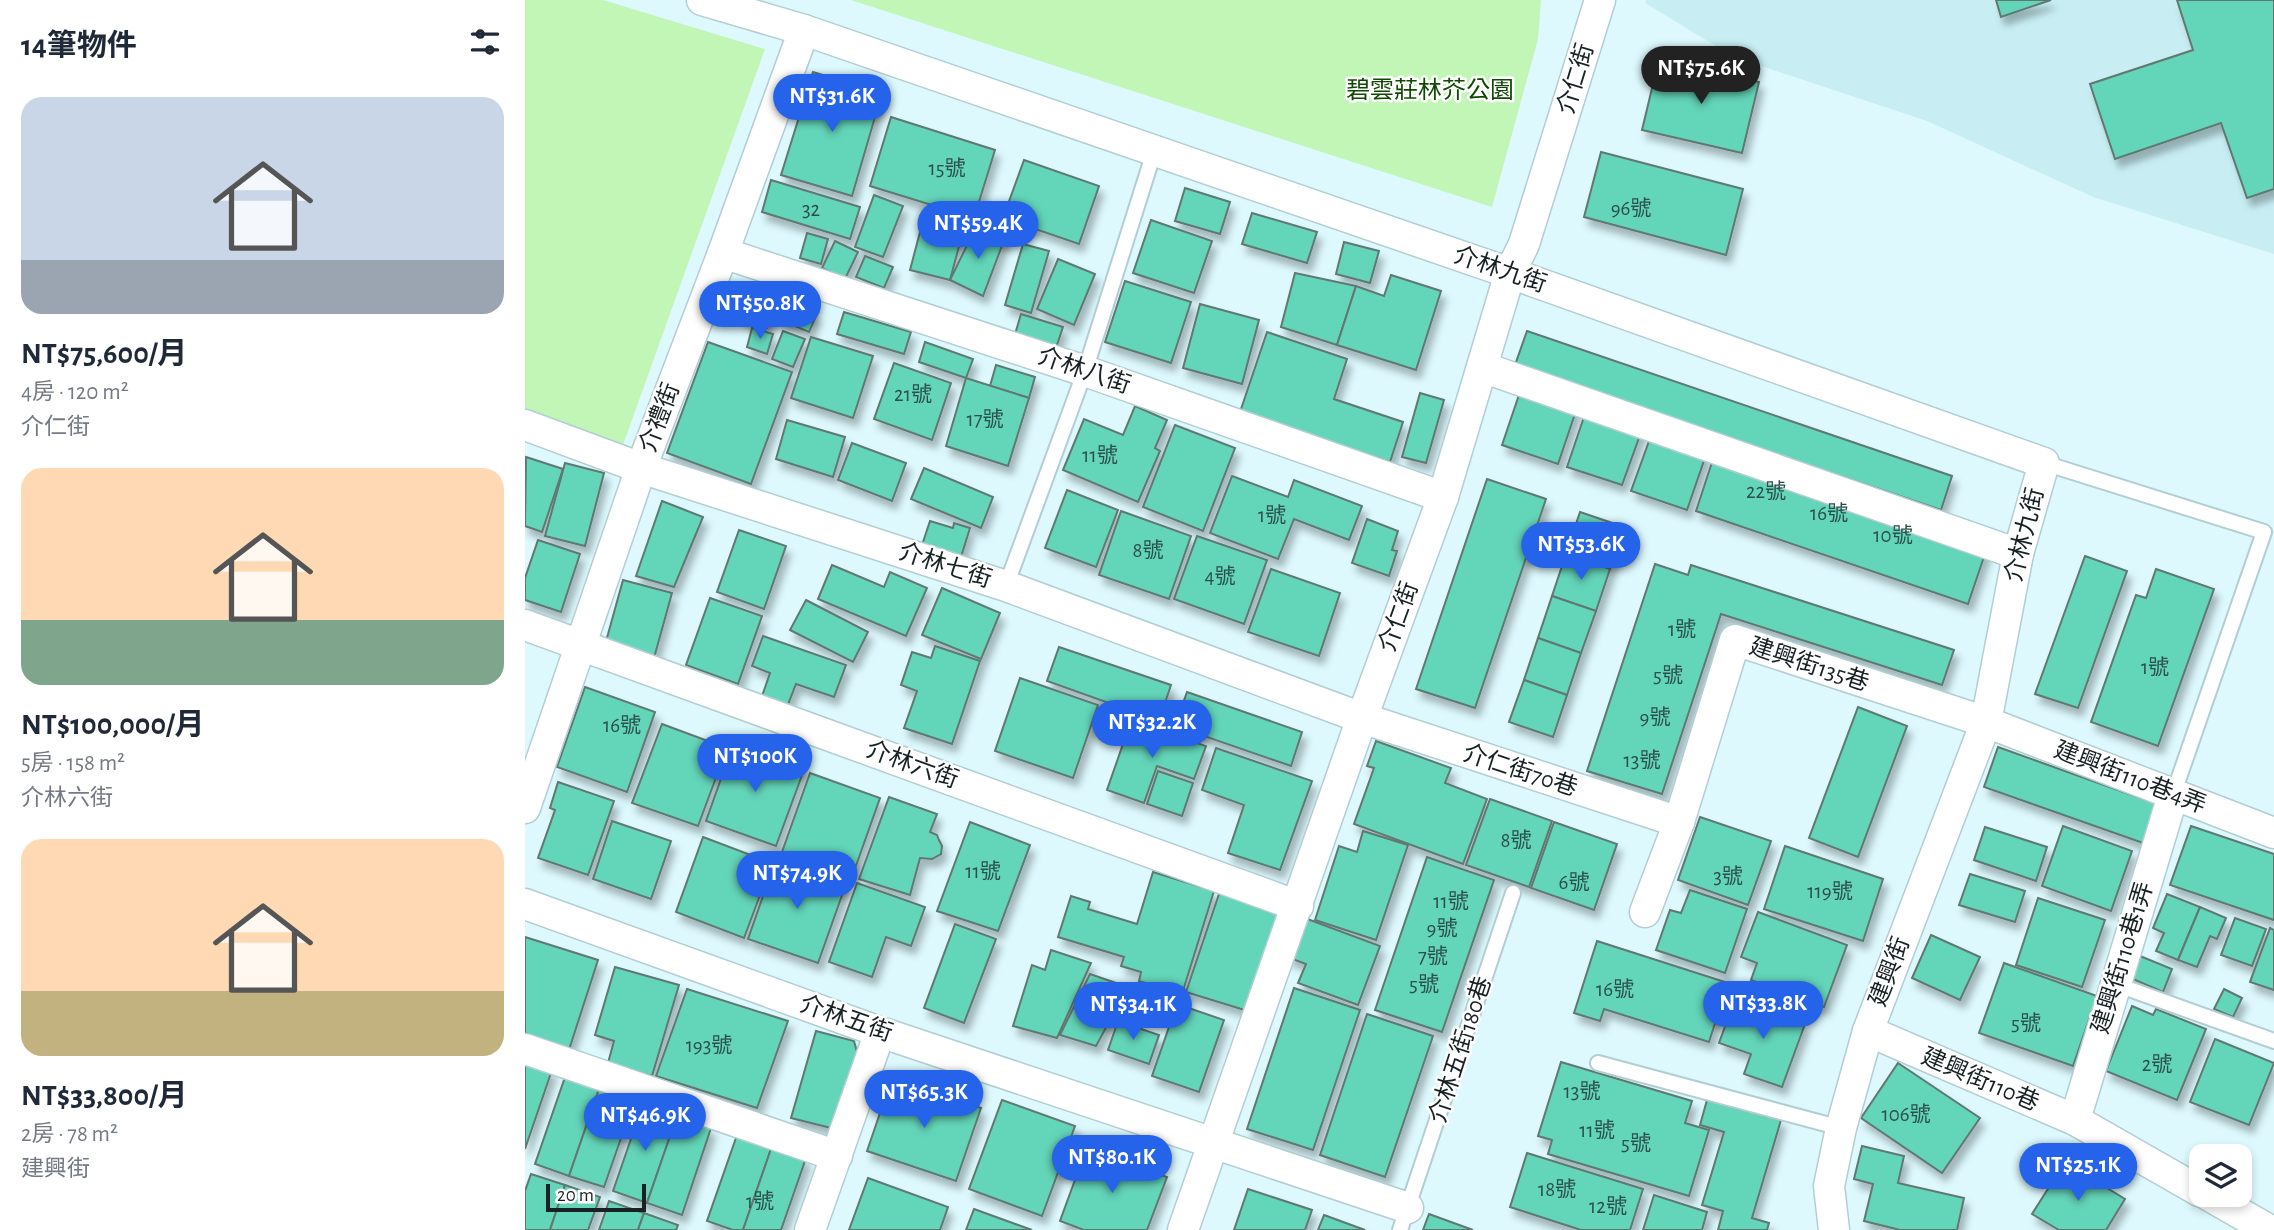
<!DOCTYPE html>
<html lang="zh-TW">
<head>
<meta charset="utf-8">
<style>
  :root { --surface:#fff; --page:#f2f2f3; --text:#1f2937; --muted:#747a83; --accent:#2563eb }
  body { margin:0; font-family:"Alegreya Sans","Noto Sans TC",sans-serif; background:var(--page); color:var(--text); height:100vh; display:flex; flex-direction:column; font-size:26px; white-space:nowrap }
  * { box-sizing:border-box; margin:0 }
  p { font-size:23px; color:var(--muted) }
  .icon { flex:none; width:38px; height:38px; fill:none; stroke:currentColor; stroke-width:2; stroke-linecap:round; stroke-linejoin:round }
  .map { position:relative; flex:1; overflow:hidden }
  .side { display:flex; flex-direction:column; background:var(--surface); width:525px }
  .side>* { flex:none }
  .fabs { position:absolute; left:1664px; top:1144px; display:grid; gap:14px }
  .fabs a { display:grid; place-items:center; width:63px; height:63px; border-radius:14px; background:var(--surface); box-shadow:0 4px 10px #0003; font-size:35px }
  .scale { position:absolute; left:21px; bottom:18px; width:100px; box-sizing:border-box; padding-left:7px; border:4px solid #182224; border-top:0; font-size:19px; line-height:24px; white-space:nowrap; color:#182224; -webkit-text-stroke:5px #fff; paint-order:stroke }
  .price { position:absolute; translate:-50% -60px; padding:0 16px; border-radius:24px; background:var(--accent); color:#fff; font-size:23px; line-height:46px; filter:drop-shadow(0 2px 4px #0008) }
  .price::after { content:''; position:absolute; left:50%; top:42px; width:21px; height:16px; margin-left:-10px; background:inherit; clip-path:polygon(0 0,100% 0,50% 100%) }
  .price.active { background:#222; color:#fff }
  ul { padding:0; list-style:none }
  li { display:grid; align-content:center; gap:14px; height:371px; padding:0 21px }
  li span { display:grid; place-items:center; height:217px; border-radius:21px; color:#555 }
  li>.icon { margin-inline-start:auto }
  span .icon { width:126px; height:126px; fill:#fffc; stroke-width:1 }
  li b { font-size:30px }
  h2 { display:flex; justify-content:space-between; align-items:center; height:84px; padding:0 21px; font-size:30px }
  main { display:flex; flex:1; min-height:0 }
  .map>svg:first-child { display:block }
  .built { fill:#c8eef4 }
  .green { fill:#c1f6b7 }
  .building { fill:#64d5b9; stroke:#607871; stroke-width:2; filter:url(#shadow) }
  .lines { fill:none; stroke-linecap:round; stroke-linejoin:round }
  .service-casing { stroke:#b2ced2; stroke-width:18 }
  .minor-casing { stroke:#b2ced2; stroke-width:33 }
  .service { stroke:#fff; stroke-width:14 }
  .minor { stroke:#fff; stroke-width:30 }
  .labels { text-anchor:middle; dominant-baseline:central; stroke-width:5; stroke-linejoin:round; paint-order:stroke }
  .number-label { font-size:21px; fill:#2b4f49 }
  .street-label { font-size:24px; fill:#182224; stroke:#fff }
  .park-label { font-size:24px; fill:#0f4902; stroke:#fff }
</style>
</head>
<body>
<main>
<section class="side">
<h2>14筆物件<svg class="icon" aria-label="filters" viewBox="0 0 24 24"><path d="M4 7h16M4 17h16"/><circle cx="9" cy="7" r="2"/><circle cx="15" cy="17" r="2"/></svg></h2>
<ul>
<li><span style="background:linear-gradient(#c9d6e8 75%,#9aa5b1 0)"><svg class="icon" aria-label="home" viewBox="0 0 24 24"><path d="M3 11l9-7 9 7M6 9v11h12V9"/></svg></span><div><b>NT$75,600/月</b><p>4房 · 120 m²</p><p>介仁街</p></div></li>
<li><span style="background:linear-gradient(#ffd9b3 70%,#7fa58c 0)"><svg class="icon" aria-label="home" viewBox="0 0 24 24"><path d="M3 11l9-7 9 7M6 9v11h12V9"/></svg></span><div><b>NT$100,000/月</b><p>5房 · 158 m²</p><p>介林六街</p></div></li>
<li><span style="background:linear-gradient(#ffd9b3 70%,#c2b280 0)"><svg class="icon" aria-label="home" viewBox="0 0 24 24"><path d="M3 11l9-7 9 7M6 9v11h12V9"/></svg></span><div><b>NT$33,800/月</b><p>2房 · 78 m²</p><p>建興街</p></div></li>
</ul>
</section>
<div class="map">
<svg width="1749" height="1230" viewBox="0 0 1749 1230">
  <defs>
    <filter id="shadow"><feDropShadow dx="4.5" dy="8" stdDeviation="3.5" flood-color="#0004"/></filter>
  </defs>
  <rect width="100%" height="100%" fill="#ddf9fe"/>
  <path class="built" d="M1121,0H1749V254L1568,197L1402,121L1209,57L1120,3Z"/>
  <g class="green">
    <path d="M0,0H78L240,49L98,445L0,410Z"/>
    <path d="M326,0H1016L1013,39L967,207Z"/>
  </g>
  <g class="building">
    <path d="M1471,0H1526L1476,17Z"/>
    <path d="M1652,0H1749V189L1722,198L1696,123L1590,159L1565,84L1668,50Z"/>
    <path d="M1134,59L1234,82L1217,153L1117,130Z"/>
    <path d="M288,72L357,93L327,196L256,175Z"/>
    <path d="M366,117L470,150L449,218L345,186Z"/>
    <path d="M1076,152L1218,189L1201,255L1059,217Z"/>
    <path d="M499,160L574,186L554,244L478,218Z"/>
    <path d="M246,180L335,207L325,239L237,212Z"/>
    <path d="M660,188L705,202L695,234L650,221Z"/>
    <path d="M349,195L378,206L358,257L330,247Z"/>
    <path d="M400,213L440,224L425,280L385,270Z"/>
    <path d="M727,213L792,232L782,263L717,244Z"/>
    <path d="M626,220L687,241L669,293L608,273Z"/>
    <path d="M449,231L481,235L458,296L425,280Z"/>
    <path d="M282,233L303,239L296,264L275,258Z"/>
    <path d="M310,241L333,252L320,279L297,268Z"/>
    <path d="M819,242L854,251L845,283L811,274Z"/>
    <path d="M498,244L524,251L506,313L480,305Z"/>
    <path d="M340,256L368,267L359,288L331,277Z"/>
    <path d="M533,259L570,274L549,325L512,309Z"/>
    <path d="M770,273L831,286L812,345L756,327Z"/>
    <path d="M866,275L916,291L891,370L812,345L831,286L859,296Z"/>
    <path d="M600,281L666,302L646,363L580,342Z"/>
    <path d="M224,298L250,308L242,328L216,318Z"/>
    <path d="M262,302L292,314L284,332L255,320Z"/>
    <path d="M675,304L734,320L717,384L658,368Z"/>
    <path d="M319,312L386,332L379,354L312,334Z"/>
    <path d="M496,314L538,327L529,354L488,341Z"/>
    <path d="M227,328L248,334L242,354L222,347Z"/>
    <path d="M258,331L280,339L268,367L247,359Z"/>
    <path d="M1002,331L1427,476L1416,510L990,365Z"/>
    <path d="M742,332L822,359L809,399L878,422L865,462L715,412Z"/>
    <path d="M286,337L348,356L328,418L266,398Z"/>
    <path d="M183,342L267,372L226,484L142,453Z"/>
    <path d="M400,342L448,359L441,378L394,362Z"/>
    <path d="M369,363L426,383L407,440L349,419Z"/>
    <path d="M471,365L510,377L504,398L465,386Z"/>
    <path d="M441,378L504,398L483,466L421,446Z"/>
    <path d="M998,383L1054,402L1033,464L977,445Z"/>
    <path d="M895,393L919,400L901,463L877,457Z"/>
    <path d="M1063,405L1119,424L1097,485L1042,467Z"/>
    <path d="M610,406L642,420L630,448L635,451L613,502L538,470L559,419L598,435Z"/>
    <path d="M262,420L320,437L308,477L251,459Z"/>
    <path d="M650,425L710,448L678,531L618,507Z"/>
    <path d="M1128,430L1183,449L1162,510L1106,491Z"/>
    <path d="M327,443L381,463L367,501L313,480Z"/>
    <path d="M1190,453L1463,545L1443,604L1171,511Z"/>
    <path d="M1,457L38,469L17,532L0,526Z"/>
    <path d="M40,463L79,473L60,546L20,536Z"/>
    <path d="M399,468L468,497L456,528L386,499Z"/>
    <path d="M707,476L763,497L769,480L837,506L824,540L769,519L753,559L685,533Z"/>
    <path d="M962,479L1021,499L950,708L891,689Z"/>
    <path d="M542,490L593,510L571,567L520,548Z"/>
    <path d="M137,501L178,517L149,587L111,576Z"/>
    <path d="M596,511L666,536L644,599L574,575Z"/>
    <path d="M1055,512L1099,527L1085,569L1041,554Z"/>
    <path d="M842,519L873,531L867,550L872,551L864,576L827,563Z"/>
    <path d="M405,521L428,528L429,523L445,528L436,557L397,545Z"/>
    <path d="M214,530L261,546L239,609L192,592Z"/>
    <path d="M672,536L742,560L719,624L649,599Z"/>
    <path d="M13,540L55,554L36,612L0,600V578Z"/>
    <path d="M1041,554L1085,569L1071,611L1027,596Z"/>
    <path d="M1560,556L1602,571L1553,708L1510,694Z"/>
    <path d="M1130,564L1163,575L1166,565L1429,650L1417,685L1196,614L1137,794L1062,771Z"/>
    <path d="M307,565L359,587L365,572L402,588L381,636L293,599Z"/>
    <path d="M746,569L815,593L794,656L723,632Z"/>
    <path d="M1631,569L1689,589L1633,746L1566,722L1611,595L1621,598Z"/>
    <path d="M98,580L147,593L129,658L80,645Z"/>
    <path d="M417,588L475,613L456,659L397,635Z"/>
    <path d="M1027,596L1071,611L1056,653L1013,638Z"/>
    <path d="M185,598L237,616L213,684L161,665Z"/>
    <path d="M281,600L343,632L328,662L265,630Z"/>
    <path d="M238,636L321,665L309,697L271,684L262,707L236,699L245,673L227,666Z"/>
    <path d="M1013,638L1056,653L1042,695L999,680Z"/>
    <path d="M410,646L455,661L427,744L379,728L392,691L376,685L387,652L406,658Z"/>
    <path d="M534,647L646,685L634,721L522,681Z"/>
    <path d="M495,678L573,705L548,778L470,751Z"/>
    <path d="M999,680L1042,695L1028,737L984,722Z"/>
    <path d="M60,687L130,712L102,792L32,767Z"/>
    <path d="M662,692L777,732L766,766L650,726Z"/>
    <path d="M1333,707L1382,726L1333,857L1284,838Z"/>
    <path d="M606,721L681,746L669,779L632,766L619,803L582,790Z"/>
    <path d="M137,724L202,748L173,826L107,803Z"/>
    <path d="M851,741L926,768L920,783L962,799L938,864L829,824L849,768L842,766Z"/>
    <path d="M209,742L280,767L251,846L181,821Z"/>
    <path d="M1473,747L1632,804L1618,843L1459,787Z"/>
    <path d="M691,748L787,781L755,870L703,853L719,805L677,790Z"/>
    <path d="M633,771L668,783L657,816L622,804Z"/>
    <path d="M285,773L355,798L327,877L257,852Z"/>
    <path d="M33,782L89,801L63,875L13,858L30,810L25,808Z"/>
    <path d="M364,797L412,814L405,832L412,835L414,840L417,846L416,854L407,859L395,858L385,895L334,879Z"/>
    <path d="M965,799L1027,821L1004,887L941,865Z"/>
    <path d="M1175,817L1246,841L1223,905L1153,880Z"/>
    <path d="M87,821L146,841L126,899L68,879Z"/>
    <path d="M445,822L505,845L473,931L412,911Z"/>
    <path d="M1029,822L1092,844L1069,910L1006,888Z"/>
    <path d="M1538,826L1607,851L1586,911L1517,886Z"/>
    <path d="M1666,826L1749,854V920L1645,885Z"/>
    <path d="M1460,827L1522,847L1511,881L1449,860Z"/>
    <path d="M838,831L883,845L851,940L790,920L814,846L832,852Z"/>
    <path d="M178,837L247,863L219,938L151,912Z"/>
    <path d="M1260,846L1358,879L1338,941L1239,909Z"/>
    <path d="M902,857L969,880L917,1032L850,1010Z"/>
    <path d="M251,859L321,884L293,963L223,939Z"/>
    <path d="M628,872L689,891L657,994L614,981L616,972L596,966L599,957L533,937L546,896L565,902L563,909L612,924Z"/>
    <path d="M1445,874L1500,891L1490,922L1434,905Z"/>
    <path d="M332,883L400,907L386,946L361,937L347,977L304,962Z"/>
    <path d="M1165,890L1222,909L1200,973L1131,950L1145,910L1156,913Z"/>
    <path d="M695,891L759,912L726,1012L661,992Z"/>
    <path d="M1642,894L1675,907L1653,960L1631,951L1639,933L1628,928Z"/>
    <path d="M1513,898L1580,920L1557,987L1491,965Z"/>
    <path d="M1675,907L1701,918L1692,939L1685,936L1672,967L1653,960Z"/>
    <path d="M1233,912L1322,945L1299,1007L1226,980L1232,963L1216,957Z"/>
    <path d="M777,917L855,946L833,1005L773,983L781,964L762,957Z"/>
    <path d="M1710,918L1741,929L1727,966L1696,955Z"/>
    <path d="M430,924L471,939L439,1023L399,1008Z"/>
    <path d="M1745,928L1749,930V990L1725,982Z"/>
    <path d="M1406,935L1455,957L1435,1000L1387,978Z"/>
    <path d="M0,937L73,960L44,1050L0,1033Z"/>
    <path d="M1072,941L1203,983L1184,1042L1079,1009L1075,1021L1049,1013Z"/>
    <path d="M526,950L566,963L532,1038L488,1026L507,965L520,970Z"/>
    <path d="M1610,954L1647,969L1638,992L1601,976Z"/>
    <path d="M1479,963L1572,996L1548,1066L1454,1033Z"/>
    <path d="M90,967L154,985L127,1076L83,1063L89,1041L70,1035Z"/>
    <path d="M565,974L603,987L571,1046L535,1035Z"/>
    <path d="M769,988L835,1010L788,1150L722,1129Z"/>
    <path d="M162,989L263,1021L232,1108L131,1076Z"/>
    <path d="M1699,989L1717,998L1708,1017L1689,1009Z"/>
    <path d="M1210,999L1280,1024L1257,1087L1219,1074L1226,1054L1194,1043Z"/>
    <path d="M652,1004L699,1020L674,1092L627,1076Z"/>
    <path d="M1607,1006L1628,1015L1631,1009L1681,1029L1652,1100L1581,1071Z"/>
    <path d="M842,1014L908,1036L860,1177L795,1155Z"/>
    <path d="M593,1021L634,1035L624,1064L583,1050Z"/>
    <path d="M291,1031L329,1041L335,1063L314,1130L266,1118Z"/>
    <path d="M1690,1039L1749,1063L1724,1125L1665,1102Z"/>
    <path d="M0,1061L27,1070L0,1149Z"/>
    <path d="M1036,1062L1167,1101L1160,1123L1184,1130L1164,1196L1023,1154L1027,1140L1013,1136Z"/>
    <path d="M1373,1063L1455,1118L1417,1173L1336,1118Z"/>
    <path d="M40,1077L74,1089L44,1176L10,1164Z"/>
    <path d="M367,1078L456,1108L431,1181L342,1151Z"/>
    <path d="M74,1089L109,1101L79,1187L44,1176Z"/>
    <path d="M477,1100L550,1126L517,1216L444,1189Z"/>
    <path d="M1182,1100L1256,1120L1227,1218L1244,1223L1242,1230H1193L1198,1211L1177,1205L1199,1132L1175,1125Z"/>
    <path d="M118,1104L152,1116L122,1203L88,1191Z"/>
    <path d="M152,1116L186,1128L157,1215L122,1203Z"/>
    <path d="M212,1135L247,1146L218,1230H208L182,1221Z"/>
    <path d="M247,1146L281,1158L256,1230H218Z"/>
    <path d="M1337,1146L1379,1156L1373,1183L1439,1198L1432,1230H1375L1339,1221L1348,1184L1329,1179Z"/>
    <path d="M562,1147L642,1177L622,1230H559L535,1221Z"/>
    <path d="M1002,1153L1118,1189L1105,1230H1056L985,1207Z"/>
    <path d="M1540,1162L1600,1199L1581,1230H1534L1507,1214Z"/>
    <path d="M6,1174L40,1185L25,1230H0V1191Z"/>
    <path d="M343,1178L423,1207L415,1230H324Z"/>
    <path d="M40,1185L75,1197L63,1230H25Z"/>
    <path d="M723,1189L787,1210L780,1230H709Z"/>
    <path d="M1129,1195L1182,1212L1177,1230H1118Z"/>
    <path d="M84,1201L119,1213L113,1230H74Z"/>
    <path d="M449,1209L507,1230H441Z"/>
    <path d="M119,1213L153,1225L151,1230H113Z"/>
    <path d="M904,1214L948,1230H898Z"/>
    <path d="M799,1215L840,1230H793Z"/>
  </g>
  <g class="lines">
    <defs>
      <g id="service">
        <path d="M1519,463L1739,532L1648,795"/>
        <path d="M481,586L560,371L629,152"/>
        <path d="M1590,984L1749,1041"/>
        <path d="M1073,1063L1316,1128"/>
        <path d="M875,1230L988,893"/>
      </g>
      <g id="minor">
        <path d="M177,0L279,30L985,273L1519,463L1493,554L1461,722L1343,1031L1316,1128L1304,1186L1309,1230"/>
        <path d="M198,253L560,371L918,497"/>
        <path d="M957,367L1493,554"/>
        <path d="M0,425L116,468L481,586L837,718L1154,822"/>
        <path d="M0,625L773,906"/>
        <path d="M0,808L116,468L198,253L279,30"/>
        <path d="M0,904L355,1032L883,1208"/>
        <path d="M1120,912L1154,822L1210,640L1461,722L1749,833"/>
        <path d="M1343,1031L1550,1120L1676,1192"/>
        <path d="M0,1049L312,1156"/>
        <path d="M1550,1120L1648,795"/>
        <path d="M1683,1195L1744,1230"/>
        <path d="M285,1230L355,1032"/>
        <path d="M658,1230L837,718L918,497L985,273L999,244L1075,0"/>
      </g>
    </defs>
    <use href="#service" class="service-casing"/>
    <use href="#minor" class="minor-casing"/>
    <use href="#service" class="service"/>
    <use href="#minor" class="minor"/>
  </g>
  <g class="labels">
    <g class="number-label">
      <text x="422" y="168">15號</text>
      <text x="1106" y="208">96號</text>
      <text x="286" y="209">32</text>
      <text x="388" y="394">21號</text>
      <text x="460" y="419">17號</text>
      <text x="575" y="455">11號</text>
      <text x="1241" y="491">22號</text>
      <text x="1304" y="513">16號</text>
      <text x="747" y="515">1號</text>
      <text x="1368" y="535">10號</text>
      <text x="623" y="550">8號</text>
      <text x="695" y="576">4號</text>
      <text x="1157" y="629">1號</text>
      <text x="1630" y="667">1號</text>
      <text x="1143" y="675">5號</text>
      <text x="1130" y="717">9號</text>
      <text x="97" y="725">16號</text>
      <text x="1117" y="760">13號</text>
      <text x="991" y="840">8號</text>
      <text x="458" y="871">11號</text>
      <text x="1203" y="876">3號</text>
      <text x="1049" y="882">6號</text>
      <text x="1305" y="891">119號</text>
      <text x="926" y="901">11號</text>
      <text x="917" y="928">9號</text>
      <text x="908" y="956">7號</text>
      <text x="899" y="984">5號</text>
      <text x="1090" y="989">16號</text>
      <text x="1501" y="1023">5號</text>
      <text x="184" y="1045">193號</text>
      <text x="1632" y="1064">2號</text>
      <text x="1057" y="1091">13號</text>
      <text x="1381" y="1114">106號</text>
      <text x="1072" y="1130">11號</text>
      <text x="1111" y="1143">5號</text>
      <text x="1032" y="1189">18號</text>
      <text x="235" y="1201">1號</text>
      <text x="1083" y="1206">12號</text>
    </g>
    <g class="street-label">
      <text transform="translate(1051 79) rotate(-73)">介仁街</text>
      <text transform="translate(975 270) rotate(19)">介林九街</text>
      <text transform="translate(559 371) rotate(19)">介林八街</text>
      <text transform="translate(135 418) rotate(-69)">介禮街</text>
      <text transform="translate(1500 535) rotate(-76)">介林九街</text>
      <text transform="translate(420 566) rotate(18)">介林七街</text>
      <text transform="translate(874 617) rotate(-70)">介仁街</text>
      <text transform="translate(1284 665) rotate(18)">建興街135巷</text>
      <text transform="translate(387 765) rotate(20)">介林六街</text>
      <text transform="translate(995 771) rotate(18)">介仁街70巷</text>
      <text transform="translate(1605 778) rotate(21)">建興街110巷4弄</text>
      <text transform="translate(1598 958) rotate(-73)">建興街110巷1弄</text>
      <text transform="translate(1365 972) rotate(-69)">建興街</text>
      <text transform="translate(321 1019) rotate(19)">介林五街</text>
      <text transform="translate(936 1050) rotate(-72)">介林五街180巷</text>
      <text transform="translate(1455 1080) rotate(23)">建興街110巷</text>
    </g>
    <g class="park-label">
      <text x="905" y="91">碧雲莊林芥公園</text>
    </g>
  </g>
</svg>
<div class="fabs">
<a><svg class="icon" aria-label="layers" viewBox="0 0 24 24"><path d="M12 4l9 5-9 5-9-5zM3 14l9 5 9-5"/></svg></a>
</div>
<div class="scale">20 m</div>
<b class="price active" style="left:1176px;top:106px">NT$75.6K</b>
<b class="price" style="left:307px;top:134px">NT$31.6K</b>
<b class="price" style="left:453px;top:261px">NT$59.4K</b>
<b class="price" style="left:235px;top:341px">NT$50.8K</b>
<b class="price" style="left:1056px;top:582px">NT$53.6K</b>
<b class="price" style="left:627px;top:760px">NT$32.2K</b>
<b class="price" style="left:230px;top:794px">NT$100K</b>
<b class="price" style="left:272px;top:911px">NT$74.9K</b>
<b class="price" style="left:1238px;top:1041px">NT$33.8K</b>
<b class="price" style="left:608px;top:1042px">NT$34.1K</b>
<b class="price" style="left:399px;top:1130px">NT$65.3K</b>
<b class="price" style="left:120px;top:1153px">NT$46.9K</b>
<b class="price" style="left:587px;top:1195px">NT$80.1K</b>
<b class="price" style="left:1553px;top:1203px">NT$25.1K</b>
</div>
</main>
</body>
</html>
